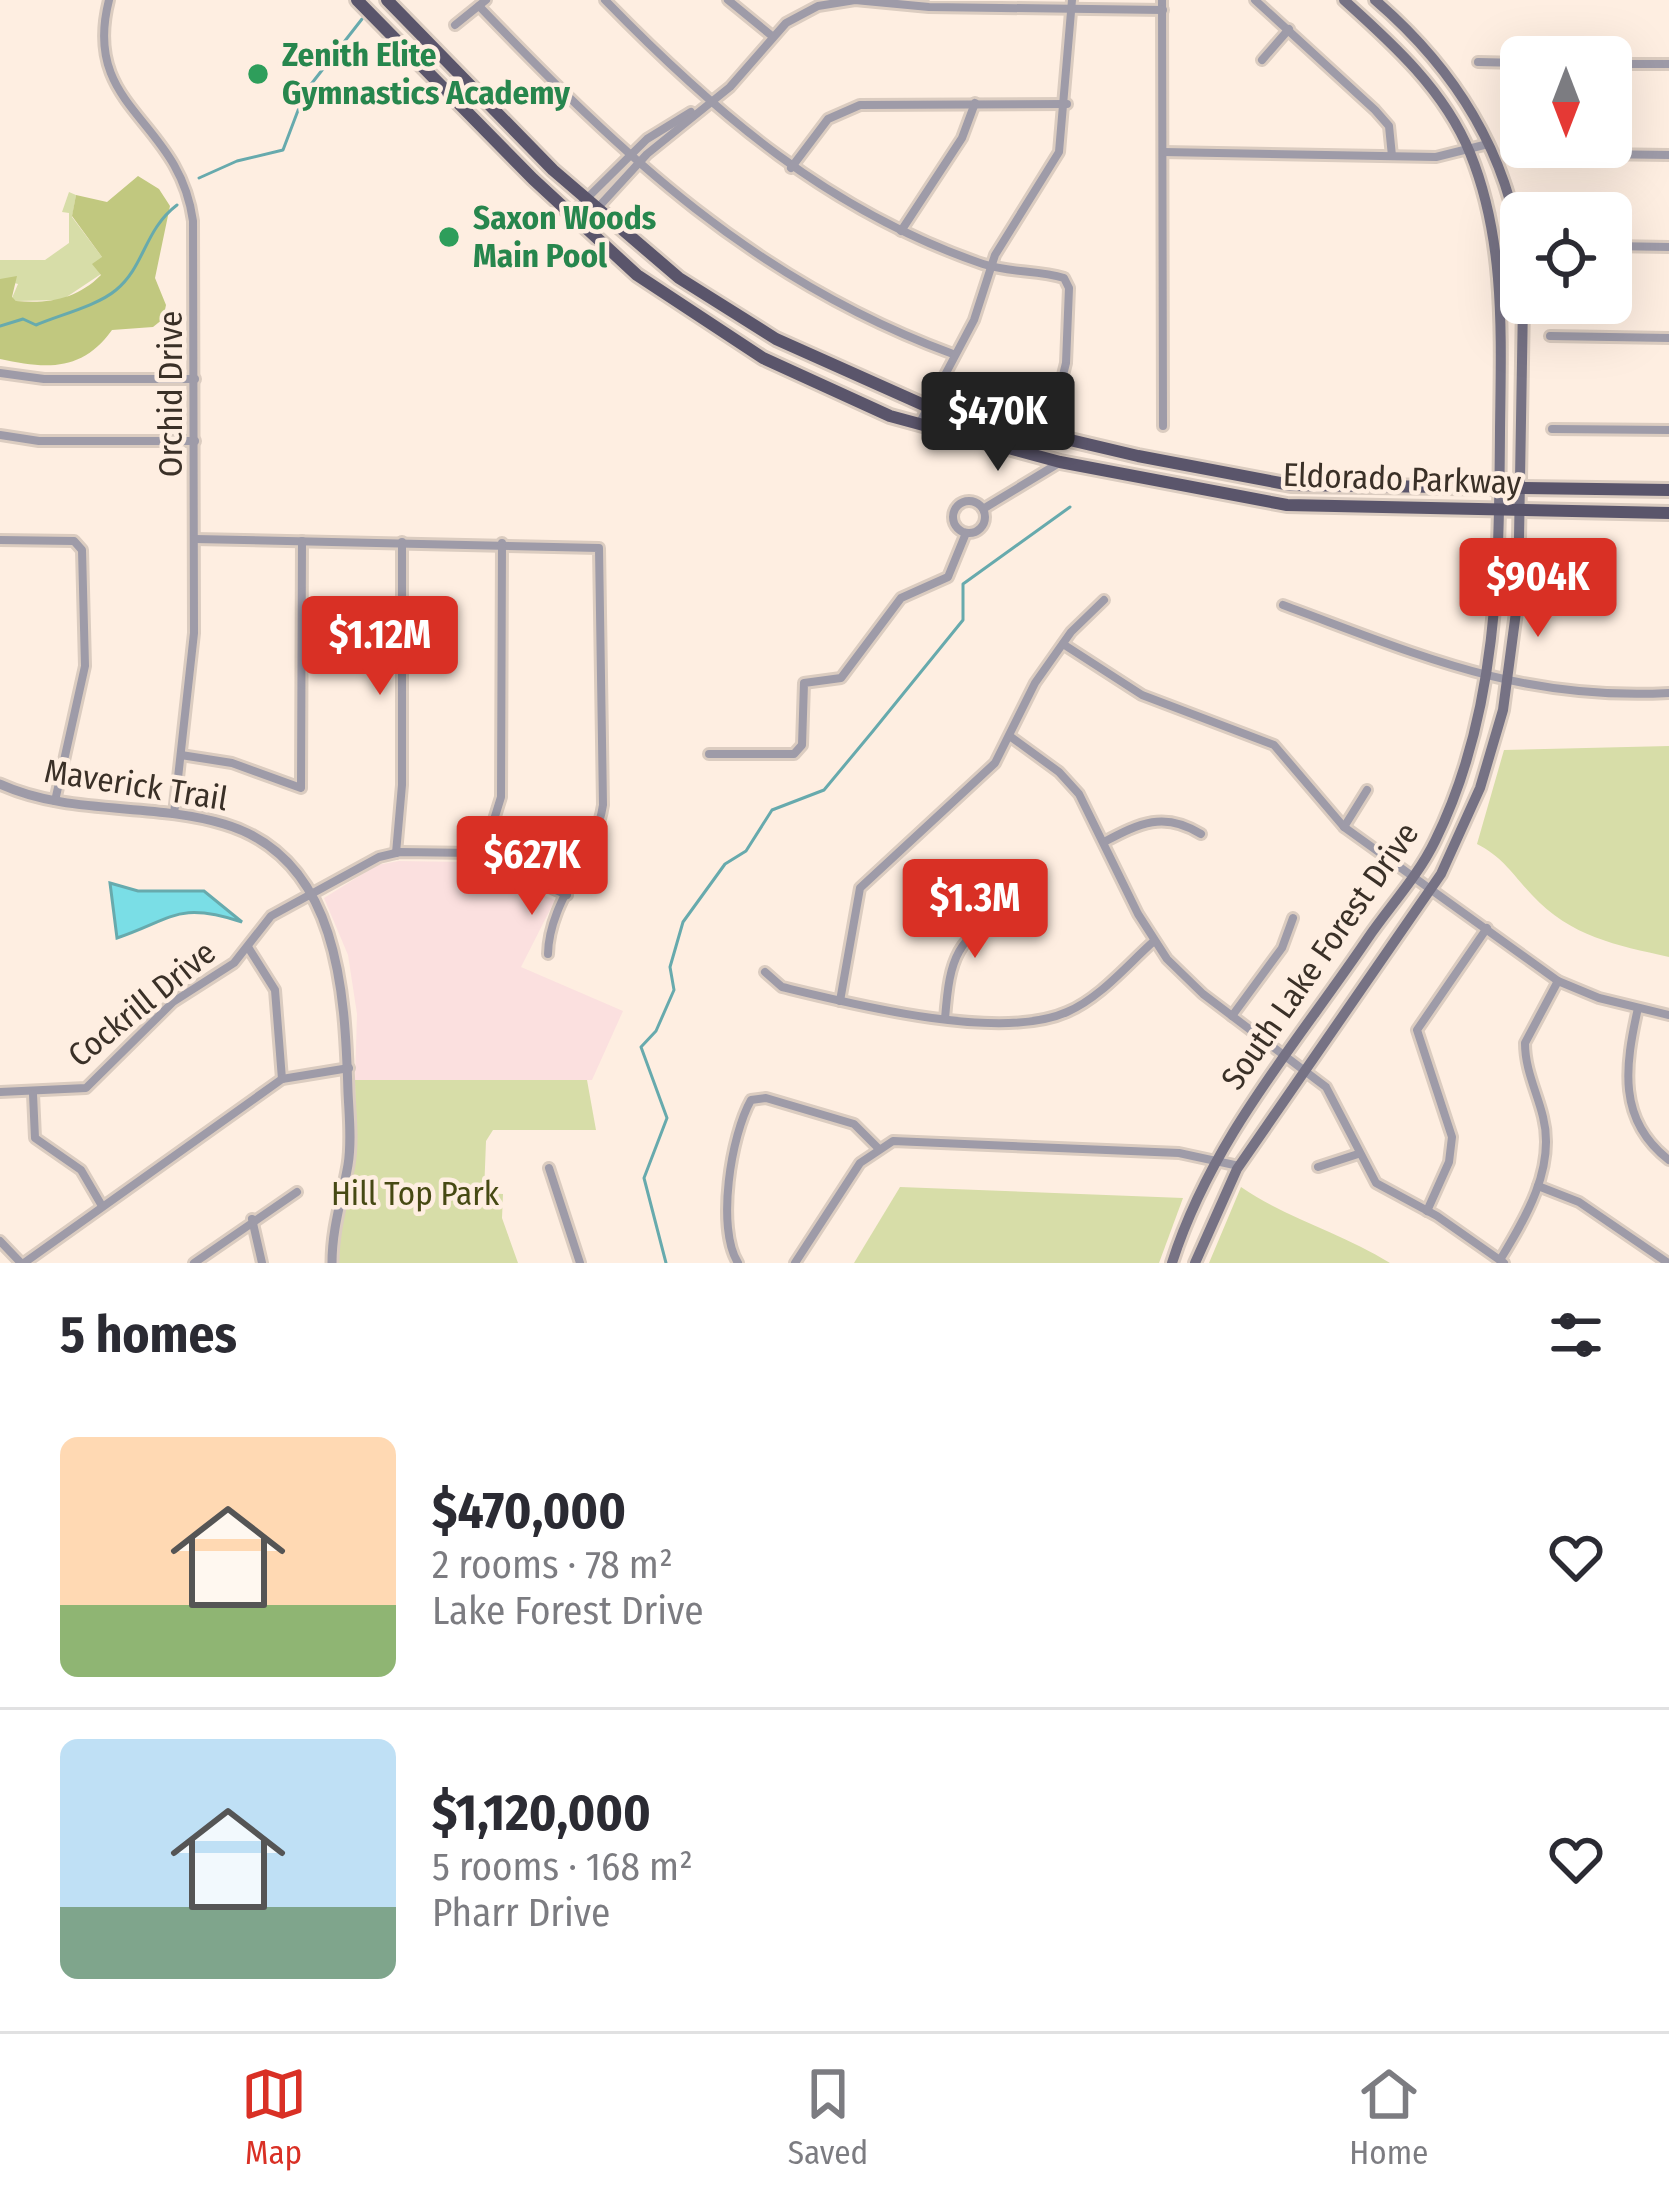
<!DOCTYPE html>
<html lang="en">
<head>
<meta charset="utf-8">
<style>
  :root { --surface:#fff; --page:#f2f2f3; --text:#2b2b33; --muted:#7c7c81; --line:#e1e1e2; --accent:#d93025 }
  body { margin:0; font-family:"Fira Sans Condensed",sans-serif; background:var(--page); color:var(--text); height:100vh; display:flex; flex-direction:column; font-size:45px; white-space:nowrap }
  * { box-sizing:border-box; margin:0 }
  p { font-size:39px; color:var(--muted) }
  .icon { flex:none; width:66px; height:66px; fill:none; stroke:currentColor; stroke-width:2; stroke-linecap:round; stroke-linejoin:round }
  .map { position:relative; height:1263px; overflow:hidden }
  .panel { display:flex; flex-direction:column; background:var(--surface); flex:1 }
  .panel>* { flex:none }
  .needle { width:78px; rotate:180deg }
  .fabs { position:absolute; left:1500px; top:36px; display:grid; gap:24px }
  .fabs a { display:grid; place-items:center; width:132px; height:132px; border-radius:18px; background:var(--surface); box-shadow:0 12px 48px #0002; font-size:60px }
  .price { position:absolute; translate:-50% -102px; padding:0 27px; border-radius:12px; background:var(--accent); color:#fff; font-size:39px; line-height:78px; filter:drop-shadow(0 3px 6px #0008) }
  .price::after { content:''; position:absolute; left:50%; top:72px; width:36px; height:27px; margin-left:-18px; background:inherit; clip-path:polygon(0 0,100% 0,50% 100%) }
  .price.selected { background:#222; color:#fff }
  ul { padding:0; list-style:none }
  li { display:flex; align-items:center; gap:36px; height:300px; padding:0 60px }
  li+li { border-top:3px solid var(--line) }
  li span { display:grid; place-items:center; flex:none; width:336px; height:240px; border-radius:18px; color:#555 }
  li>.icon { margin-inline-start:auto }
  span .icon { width:144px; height:144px; fill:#fffc; stroke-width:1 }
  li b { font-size:51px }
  h2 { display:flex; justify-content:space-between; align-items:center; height:144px; padding:0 60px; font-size:51px }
  .tabs { display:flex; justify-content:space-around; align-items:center; height:168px; border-top:3px solid var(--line); background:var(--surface); font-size:33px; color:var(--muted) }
  .tabs a { display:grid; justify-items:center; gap:6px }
  .tabs .selected { color:var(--accent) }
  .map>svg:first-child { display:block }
  .education { fill:#fbe0df }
  .green { fill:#d7dda8 }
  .forest { fill:#c1c87f }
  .water { fill:#7adee6; stroke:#67aaad; stroke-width:3 }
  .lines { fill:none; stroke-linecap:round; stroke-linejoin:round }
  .stream { stroke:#67aaad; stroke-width:3 }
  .minor-casing { stroke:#dbccc0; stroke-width:14 }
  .tertiary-casing { stroke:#dbccc0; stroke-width:15 }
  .secondary-casing { stroke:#dbccc0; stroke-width:16 }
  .primary-casing { stroke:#dbccc0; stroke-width:18 }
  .minor { stroke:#9e9ba8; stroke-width:8 }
  .tertiary { stroke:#9e9ba8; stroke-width:9 }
  .secondary { stroke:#767284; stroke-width:10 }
  .primary { stroke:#5a556b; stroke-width:12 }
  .leisure-dot { fill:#2e9e5b; stroke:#feeee1; stroke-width:4.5 }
  .labels { text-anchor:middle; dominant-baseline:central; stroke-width:9; stroke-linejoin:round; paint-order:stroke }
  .leisure-label { font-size:33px; font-weight:bold; fill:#27864d; stroke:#feeee1; text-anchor:start }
  .street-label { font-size:33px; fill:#3a3027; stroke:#feeee1 }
  .park-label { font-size:33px; fill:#464913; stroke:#feeee1 }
</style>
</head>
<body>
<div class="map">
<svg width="1669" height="1263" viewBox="0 0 1669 1263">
  <rect width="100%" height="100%" fill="#feeee1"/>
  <path class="education" d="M399,861L464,862L555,900L521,967L623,1011L592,1080H355L357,1014L348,955L324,898L377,865Z"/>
  <g class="green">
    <path d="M69,192L76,195L72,217L102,257L101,274L62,300L16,301L12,298L18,284L0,279V260H45L69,243V213L62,212Z"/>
    <path d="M1669,746V957C1616,945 1571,937 1532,895C1513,875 1503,857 1477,844L1504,750Z"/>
    <path d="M355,1080H587L596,1130H493L486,1141L484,1193L503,1194L502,1218L518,1263H336L337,1226L356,1155Z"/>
    <path d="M900,1187L1183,1198L1159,1263H854Z"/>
    <path d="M1241,1187C1287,1219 1342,1233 1390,1263H1209Z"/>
  </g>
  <path class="forest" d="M138,176L159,189L170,206L155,278L166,305L163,319L153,327L112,330C82,372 46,369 0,359V279L17,276L12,297L16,301C49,304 77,299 101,275L92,264L102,257L72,216L76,195L107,202Z"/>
  <path class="water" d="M110,883L138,891H204L242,922C177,901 173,919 117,938Z"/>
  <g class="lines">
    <g class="stream">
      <path d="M199,178L237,161L283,150L305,92L362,19"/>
      <path d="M0,326L23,319L36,325C59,315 97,306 116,290C145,266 144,230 177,205"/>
      <path d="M666,1263L644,1178L667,1118L641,1047L656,1031L674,990L670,967L683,922L725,864L746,851L772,810L824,790L873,731L963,620V584L1070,507"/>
    </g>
    <defs>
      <g id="minor">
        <path d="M109,0C81,109 179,118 193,221L194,633L174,814"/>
        <path d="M605,0C716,114 830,212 983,264C1010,273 1038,270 1064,278L1069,288L1066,363L1054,411"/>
        <path d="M728,0L772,36"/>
        <path d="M1162,0L1163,426"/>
        <path d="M1255,0L1375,110L1389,126L1392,156"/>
        <path d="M479,6C623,156 754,281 953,354"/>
        <path d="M455,25L486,0"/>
        <path d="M1262,60L1289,29"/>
        <path d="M1478,62L1521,63"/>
        <path d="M1611,64H1669"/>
        <path d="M1163,152L1436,157L1488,144"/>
        <path d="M1526,153L1669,155"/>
        <path d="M791,168L828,119L860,105L1067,104"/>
        <path d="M571,214L647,139L691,112"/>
        <path d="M582,225L647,154L730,87L786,23L818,6L855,0L929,7L1163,10"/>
        <path d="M901,231L962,138L975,103"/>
        <path d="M1611,246L1669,247"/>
        <path d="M1550,336L1669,338"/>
        <path d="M0,373L44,379H195"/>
        <path d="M919,424L974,320L995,255L1059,152L1072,0"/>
        <path d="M1552,429L1669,430"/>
        <path d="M0,435L39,441H195"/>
        <circle cx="969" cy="517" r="16"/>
        <path d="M983,509L1059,463"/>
        <path d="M195,539L599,548L603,805C595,858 549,900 548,954"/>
        <path d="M0,540L74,541L82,550L85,666L55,801"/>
        <path d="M1283,605C1419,655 1520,701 1669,693"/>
        <path d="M1063,644L1142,695L1274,745L1344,827L1558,981L1599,998L1669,1015"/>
        <path d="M1011,737L1059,772L1079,794L1138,914L1167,959L1203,994L1326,1087L1376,1183L1437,1216L1504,1263"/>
        <path d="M709,754H794L802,745L804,683L841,678L901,598L948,577L966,533"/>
        <path d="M181,755L232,763L301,788L302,541"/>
        <path d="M1344,827L1367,790"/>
        <path d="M1104,842C1140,823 1164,811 1201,834"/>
        <path d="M396,853L402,785V542"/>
        <path d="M483,855L501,797L502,543"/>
        <path d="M248,947L275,990L282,1079"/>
        <path d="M765,972L782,987C852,1004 1000,1042 1067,1012C1100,998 1127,965 1154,941"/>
        <path d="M840,1001L860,888L995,763L1035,683L1071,632L1104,600"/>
        <path d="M1638,1008C1625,1066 1617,1120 1669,1160"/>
        <path d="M1232,1016L1282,948L1293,918"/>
        <path d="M945,1019C950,954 956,942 1010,905"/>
        <path d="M0,1092L86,1088L173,1002L234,963L271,916L379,857L400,852L475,853L567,895"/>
        <path d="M33,1094L35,1138L81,1170L102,1206"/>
        <path d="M1318,1167L1358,1154"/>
        <path d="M549,1168L580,1263"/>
        <path d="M1538,1186L1579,1202L1668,1263"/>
        <path d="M1427,1211L1449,1162L1452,1137L1417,1030L1487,928"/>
        <path d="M252,1219L262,1263"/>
        <path d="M0,1241L21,1263"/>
        <path d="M1500,1260C1525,1219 1556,1168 1543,1117C1537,1092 1525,1070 1525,1043L1558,981"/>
        <path d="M24,1263L282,1079L349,1068"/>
        <path d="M194,1263L297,1192"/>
        <path d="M738,1263C716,1228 731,1135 751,1100L766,1098L854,1124L878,1148"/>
        <path d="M795,1263L860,1163L893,1141L1179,1153L1239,1166"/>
      </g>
      <path id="tertiary" d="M0,784C70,816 151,802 224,824C339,858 345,992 348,1092C349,1115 352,1141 348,1165C342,1199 332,1228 332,1263"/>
      <g id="secondary">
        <path d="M1375,0C1453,67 1508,152 1521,255"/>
        <path d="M1172,1263C1211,1140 1297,1043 1368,938C1390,906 1418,876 1435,841C1498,714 1499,570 1500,431C1501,338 1506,241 1470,153C1445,91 1393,44 1344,0"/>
        <path d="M1195,1263L1237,1169L1441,874L1480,788L1503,710L1518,597L1523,303"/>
      </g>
      <g id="primary">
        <path d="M357,0L533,179L637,275L763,358L890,416L1060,462L1287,505L1669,513"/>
        <path d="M387,0L553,170L679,278L776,339L926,406L1138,456L1291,485L1669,490"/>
      </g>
    </defs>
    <use href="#minor" class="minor-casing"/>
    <use href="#tertiary" class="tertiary-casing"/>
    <use href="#secondary" class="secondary-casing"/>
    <use href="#primary" class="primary-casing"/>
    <use href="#minor" class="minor"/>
    <use href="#tertiary" class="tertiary"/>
    <use href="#secondary" class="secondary"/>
    <use href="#primary" class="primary"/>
  </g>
  <g class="leisure-dot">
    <circle cx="258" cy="74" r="12"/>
    <circle cx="449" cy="237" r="12"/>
  </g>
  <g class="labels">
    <g class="leisure-label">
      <text x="282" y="55">Zenith Elite<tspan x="282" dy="38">Gymnastics Academy</tspan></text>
      <text x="473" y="218">Saxon Woods<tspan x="473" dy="38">Main Pool</tspan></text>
    </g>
    <g class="street-label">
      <text transform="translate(171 394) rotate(-90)">Orchid Drive</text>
      <text transform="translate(1402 479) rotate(2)">Eldorado Parkway</text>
      <text transform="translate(136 785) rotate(9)">Maverick Trail</text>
      <text transform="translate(1320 956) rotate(-55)">South Lake Forest Drive</text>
      <text transform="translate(142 1004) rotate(-39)">Cockrill Drive</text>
    </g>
    <g class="park-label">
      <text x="415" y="1194">Hill Top Park</text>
    </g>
  </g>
</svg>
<div class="fabs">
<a><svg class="needle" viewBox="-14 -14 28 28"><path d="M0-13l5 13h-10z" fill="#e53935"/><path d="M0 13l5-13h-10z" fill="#7c7c81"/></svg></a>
<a><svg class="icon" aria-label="locate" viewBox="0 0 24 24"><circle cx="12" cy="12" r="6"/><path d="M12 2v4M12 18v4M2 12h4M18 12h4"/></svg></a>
</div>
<b class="price selected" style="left:998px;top:474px">$470K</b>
<b class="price" style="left:1538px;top:640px">$904K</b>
<b class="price" style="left:380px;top:698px">$1.12M</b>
<b class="price" style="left:532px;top:918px">$627K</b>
<b class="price" style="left:975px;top:961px">$1.3M</b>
</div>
<section class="panel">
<h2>5 homes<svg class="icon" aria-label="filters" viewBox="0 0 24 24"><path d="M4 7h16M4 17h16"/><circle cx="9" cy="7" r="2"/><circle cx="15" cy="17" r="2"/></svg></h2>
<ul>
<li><span style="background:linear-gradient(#ffd9b3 70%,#8fb573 0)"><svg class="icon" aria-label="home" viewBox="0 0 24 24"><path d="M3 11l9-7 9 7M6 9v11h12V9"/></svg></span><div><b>$470,000</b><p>2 rooms · 78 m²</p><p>Lake Forest Drive</p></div><svg class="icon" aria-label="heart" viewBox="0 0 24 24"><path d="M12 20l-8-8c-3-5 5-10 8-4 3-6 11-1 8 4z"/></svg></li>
<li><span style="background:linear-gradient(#bfe0f5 70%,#7fa58c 0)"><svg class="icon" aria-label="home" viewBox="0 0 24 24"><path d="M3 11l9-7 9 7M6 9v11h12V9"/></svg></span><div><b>$1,120,000</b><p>5 rooms · 168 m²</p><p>Pharr Drive</p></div><svg class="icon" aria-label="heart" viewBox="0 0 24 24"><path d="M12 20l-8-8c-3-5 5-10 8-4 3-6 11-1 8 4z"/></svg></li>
</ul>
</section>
<nav class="tabs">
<a class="selected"><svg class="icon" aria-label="map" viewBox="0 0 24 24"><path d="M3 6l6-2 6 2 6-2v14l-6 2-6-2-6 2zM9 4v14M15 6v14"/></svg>Map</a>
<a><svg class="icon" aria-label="saved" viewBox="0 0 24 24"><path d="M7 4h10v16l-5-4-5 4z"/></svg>Saved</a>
<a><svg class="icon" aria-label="home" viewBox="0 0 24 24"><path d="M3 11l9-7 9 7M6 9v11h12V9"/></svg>Home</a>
</nav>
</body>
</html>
